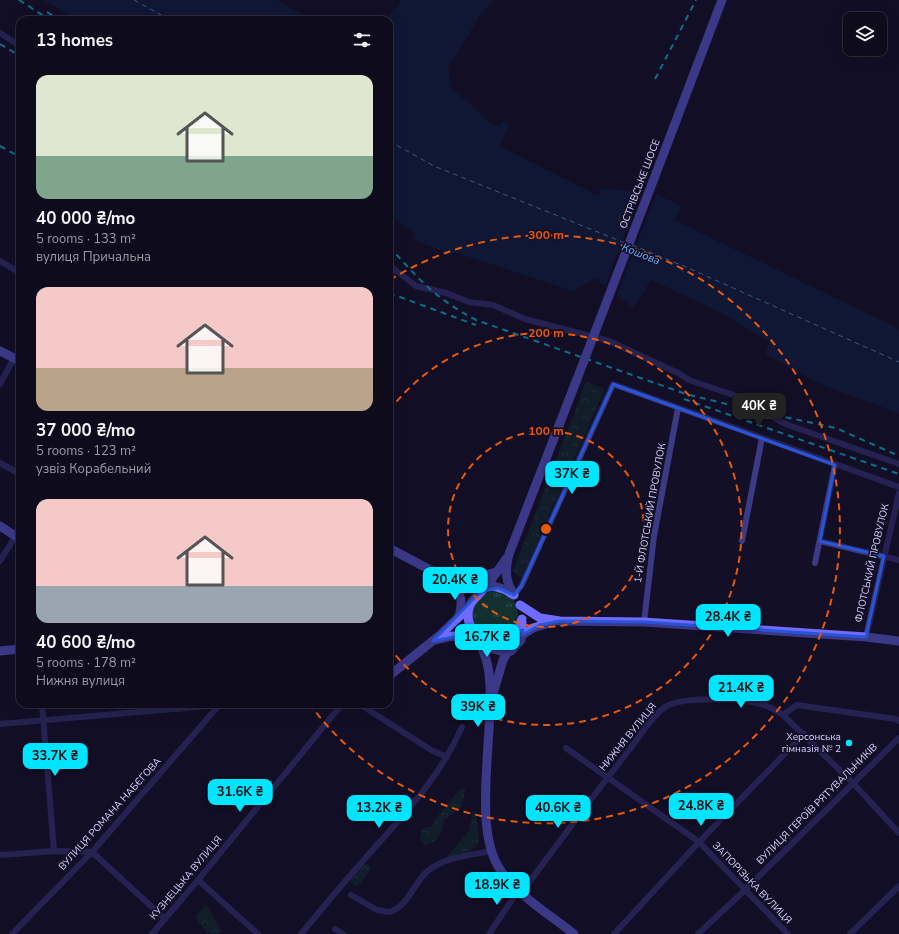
<!DOCTYPE html>
<html lang="en">
<head>
<meta charset="utf-8">
<style>
  :root { --surface:#0e0b1c; --page:#1c1929; --text:#f1f3f6; --muted:#9b9ba3; --line:#2e2b3b; --accent:#00e5ff }
  body { margin:0; font-family:"Nunito Sans",sans-serif; background:var(--page); color:var(--text); height:100vh; display:flex; flex-direction:column; font-size:15px; white-space:nowrap }
  * { box-sizing:border-box; margin:0 }
  p { font-size:13px; color:var(--muted) }
  .icon { flex:none; width:22px; height:22px; fill:none; stroke:currentColor; stroke-width:2; stroke-linecap:round; stroke-linejoin:round }
  .map { position:relative; flex:1; overflow:hidden }
  .details { position:absolute; left:16px; top:16px; width:377px; height:692px; display:flex; flex-direction:column; background:var(--surface); border-radius:12px; box-shadow:0 4px 16px #0002,0 0 0 1px var(--line) }
  .details>* { flex:none }
  .fabs { position:absolute; left:843px; top:12px; display:grid; gap:8px }
  .fabs a { display:grid; place-items:center; width:44px; height:44px; border-radius:8px; background:var(--surface); box-shadow:0 4px 16px #0002,0 0 0 1px var(--line); font-size:20px }
  .price { position:absolute; translate:-50% -34px; padding:0 9px; border-radius:8px; background:var(--accent); color:#111; font-size:13px; line-height:26px; filter:drop-shadow(0 1px 2px #0008) }
  .price::after { content:''; position:absolute; left:50%; top:24px; width:12px; height:9px; margin-left:-6px; background:inherit; clip-path:polygon(0 0,100% 0,50% 100%) }
  .price.selected { background:#222; color:#fff }
  ul { padding:0; list-style:none }
  li { display:grid; align-content:center; gap:8px; height:212px; padding:0 20px }
  li span { display:grid; place-items:center; height:124px; border-radius:12px; color:#555 }
  li>.icon { margin-inline-start:auto }
  span .icon { width:72px; height:72px; fill:#fffc; stroke-width:1 }
  li b { font-size:17px }
  h2 { display:flex; justify-content:space-between; align-items:center; height:48px; padding:0 20px; font-size:17px }
  .map>svg:first-child { display:block }
  .grass { fill:url(#grass-tufts) }
  .forest { fill:url(#forest-crowns) }
  .water { fill:#0c2248 }
  .pier { fill:#130f26 }
  .lines { fill:none; stroke-linecap:round; stroke-linejoin:round }
  .ferry { stroke:#62b6ff; stroke-width:1; stroke-dasharray:5 4; stroke-linecap:butt }
  .street { stroke:#3d3a85; stroke-width:6 }
  .secondary { stroke:#6f6bff; stroke-width:9 }
  .rail { stroke:#00e5ff; stroke-width:2; stroke-dasharray:6 5; stroke-linecap:butt }
  .secondary-bridge { stroke:#6f6bff; stroke-width:9 }
  .marked { fill:none; stroke:#2655da; stroke-width:3; stroke-linejoin:round }
  .ring { fill:none; stroke:#e8590c; stroke-width:2; stroke-dasharray:7 5 }
  .poi-dot { fill:#00e5ff; stroke:#130f26; stroke-width:1.5 }
  .labels { text-anchor:middle; dominant-baseline:central; stroke-width:3.5; stroke-linejoin:round; paint-order:stroke }
  .street-label { font-size:10px; fill:#d9d4ff; stroke:#130f26 }
  .poi-label { font-size:10px; fill:#d9d4ff; stroke:#130f26; text-anchor:end }
  .water-label { font-size:11px; font-style:italic; fill:#62b6ff; stroke:#130f26 }
  .centre { fill:#e8590c; stroke:#130f26; stroke-width:2 }
  .ring-label { font-size:12px; text-anchor:middle; font-weight:bold; fill:#e8590c; stroke:#130f26; stroke-width:3.5; stroke-linejoin:round; paint-order:stroke }
</style>
</head>
<body>
<div class="map">
<svg width="899" height="934" viewBox="0 0 899 934">
  <defs>
    <pattern id="grass-tufts" width="24" height="20" patternUnits="userSpaceOnUse"><rect width="24" height="20" fill="#12302f"/><path d="M3 7l-1-3M5 7V3M7 7l1-3M15 17l-1-3M17 17v-4M19 17l1-3" fill="none" stroke="#344d4e"/></pattern>
    <pattern id="forest-crowns" width="20" height="18" patternUnits="userSpaceOnUse"><rect width="20" height="18" fill="#12302f"/><path d="M2 6a3 3 0 1 1 6 0M12 15a3 3 0 1 1 6 0" fill="none" stroke="#344d4e"/></pattern>
  </defs>
  <rect width="100%" height="100%" fill="#130f26"/>
  <circle class="grass" cx="495" cy="614" r="23"/>
  <g class="forest">
    <path d="M586,382L605,389L521,578L513,571Z"/>
    <path d="M466,787L461,808L444,820C443,833 438,842 425,845L420,840L422,829L432,826L437,817L460,789Z"/>
    <path d="M473,811L476,812L479,842C471,854 456,855 444,860L469,831Z"/>
    <path d="M364,864H368L371,869L357,887L351,882V880Z"/>
    <path d="M206,904L221,930L218,934L207,933L195,917Z"/>
  </g>
  <g class="water">
    <path d="M44,0H278L312,20H76Z"/>
    <path d="M402,0H493L482,12L448,68L451,87L490,123L499,127L504,120L509,125L499,146L598,196L602,189L634,191L655,194L682,206L674,220L899,329V413L825,386L765,354L770,342L720,312L651,280L633,308L595,278L574,291L454,252L453,255L413,239L415,233L389,215V36L392,31L387,18Z"/>
  </g>
  <path class="pier" d="M642,190L657,193L616,297L604,288Z"/>
  <g class="lines">
    <g class="ferry">
      <path d="M134,0L170,20"/>
      <path d="M389,141L434,166L625,243"/>
      <path d="M632,245L686,267L899,362"/>
    </g>
    <g class="street">
      <path d="M0,33L20,46"/>
      <path d="M0,261L20,273"/>
      <path d="M389,265L416,286L446,293L469,302L493,305L525,319L609,341L678,373L689,380L751,401L766,410L776,419L788,425L899,464"/>
      <path d="M0,384L14,358"/>
      <path d="M0,463L20,474"/>
      <path d="M742,541L762,438"/>
      <path d="M820,541L899,560"/>
      <path d="M0,561L20,529"/>
      <path d="M815,563L835,465"/>
      <path d="M514,595L521,586L613,384L899,487"/>
      <path d="M644,622L654,536L678,408"/>
      <path d="M866,637L899,493"/>
      <path d="M42,704L54,851"/>
      <path d="M364,707L431,750L447,757"/>
      <path d="M783,715L852,782L899,833"/>
      <path d="M0,724L220,705"/>
      <path d="M566,748L699,842L788,934"/>
      <path d="M0,855L54,851L92,852L165,919"/>
      <path d="M198,880L258,934"/>
      <path d="M351,895L377,910L390,912C409,906 414,881 429,870C446,857 471,855 491,851"/>
      <path d="M335,929L343,934"/>
      <path d="M12,934L92,852L220,704"/>
      <path d="M152,934L198,880L342,704"/>
      <path d="M301,934C323,907 345,881 368,855C404,815 440,777 462,727"/>
      <path d="M489,934L514,897L527,885C561,840 594,794 630,749C640,736 651,717 665,707C682,696 745,698 764,705C771,707 777,711 783,715L797,705L896,719L899,721"/>
      <path d="M614,934L699,842L804,734"/>
      <path d="M698,934L745,890L899,738"/>
      <path d="M850,934L899,886"/>
    </g>
    <g class="secondary">
      <path d="M660,163L722,0"/>
      <path d="M0,351L20,361"/>
      <path d="M0,526L20,539"/>
      <path d="M389,548L451,581C462,592 463,603 459,616"/>
      <path d="M506,559C499,570 490,581 482,591C478,596 473,599 470,605C457,639 511,659 522,619"/>
      <path d="M445,577L472,579L496,572"/>
      <path d="M472,579L506,590L512,594"/>
      <path d="M514,595C505,581 505,570 509,554L577,379"/>
      <path d="M520,605L540,618L560,621L644,622L866,637L899,641"/>
      <path d="M473,631C480,643 486,654 488,667C498,721 469,827 501,871C520,897 549,914 574,934"/>
      <path d="M519,637L533,628L553,622"/>
      <path d="M436,640L452,636L480,639"/>
      <path d="M480,641C488,648 500,653 511,651L521,640L522,622"/>
      <path d="M0,651L20,649"/>
      <path d="M389,676L440,635L464,612"/>
      <path d="M493,694L503,660L510,648"/>
    </g>
    <g class="rail">
      <path d="M19,0L50,20"/>
      <path d="M47,12L60,20"/>
      <path d="M0,44L20,56"/>
      <path d="M655,79L696,0"/>
      <path d="M0,146L20,157"/>
      <path d="M389,246C419,280 435,298 476,320L686,394L747,409L836,428L899,456"/>
      <path d="M389,293L476,325"/>
      <path d="M684,399L899,474"/>
    </g>
    <path class="secondary-bridge" d="M577,379L660,163"/>
  </g>
  <path d="M0 0H899V934H0ZM613,384L835,465L820,541L884,556L866,637L644,622L560,621L540,625L522,635L523,630L496,642L459,636L433,641L480,592L498,588L514,595L521,586Z" fill="#130f26" fill-opacity=".55" fill-rule="evenodd"/>
  <path class="marked" d="M613,384L835,465L820,541L884,556L866,637L644,622L560,621L540,625L522,635L523,630L496,642L459,636L433,641L480,592L498,588L514,595L521,586Z"/>
  <g class="ring">
    <circle cx="546" cy="529" r="98"/>
    <path d="M389 411A196 196 0 1 1 389 647"/>
    <path d="M390 280A294 294 0 1 1 311 706"/>
  </g>
  <circle class="poi-dot" cx="849" cy="743" r="4"/>
  <g class="labels">
    <g class="street-label">
      <text transform="translate(640 184) rotate(-69)">ОСТРІВСЬКЕ ШОСЕ</text>
      <text transform="translate(650 513) rotate(-80)">1-Й ФЛОТСЬКИЙ ПРОВУЛОК</text>
      <text transform="translate(872 563) rotate(-77)">ФЛОТСЬКИЙ ПРОВУЛОК</text>
      <text transform="translate(628 737) rotate(-51)">НИЖНЯ ВУЛИЦЯ</text>
      <text transform="translate(817 804) rotate(-45)">ВУЛИЦЯ ГЕРОЇВ РЯТУВАЛЬНИКІВ</text>
      <text transform="translate(110 814) rotate(-48)">ВУЛИЦЯ РОМАНА НАБЄГОВА</text>
      <text transform="translate(186 878) rotate(-50)">КУЗНЕЦЬКА ВУЛИЦЯ</text>
      <text transform="translate(752 883) rotate(46)">ЗАПОРІЗЬКА ВУЛИЦЯ</text>
    </g>
    <g class="poi-label">
      <text x="841" y="737">Херсонська<tspan x="841" dy="12">гімназія № 2</tspan></text>
    </g>
    <g class="water-label">
      <text transform="translate(641 254) rotate(22)">Кошова</text>
    </g>
  </g>
  <circle cx="546" cy="529" r="6" class="centre"/>
  <g class="ring-label">
    <text x="546" y="239">300 m</text>
    <text x="546" y="337">200 m</text>
    <text x="546" y="435">100 m</text>
  </g>
</svg>
<div class="fabs">
<a><svg class="icon" aria-label="layers" viewBox="0 0 24 24"><path d="M12 4l9 5-9 5-9-5zM3 14l9 5 9-5"/></svg></a>
</div>
<b class="price selected" style="left:759px;top:427px">40K ₴</b>
<b class="price" style="left:572px;top:495px">37K ₴</b>
<b class="price" style="left:455px;top:601px">20.4K ₴</b>
<b class="price" style="left:728px;top:638px">28.4K ₴</b>
<b class="price" style="left:487px;top:658px">16.7K ₴</b>
<b class="price" style="left:741px;top:709px">21.4K ₴</b>
<b class="price" style="left:478px;top:728px">39K ₴</b>
<b class="price" style="left:55px;top:777px">33.7K ₴</b>
<b class="price" style="left:240px;top:813px">31.6K ₴</b>
<b class="price" style="left:701px;top:827px">24.8K ₴</b>
<b class="price" style="left:379px;top:829px">13.2K ₴</b>
<b class="price" style="left:558px;top:829px">40.6K ₴</b>
<b class="price" style="left:497px;top:906px">18.9K ₴</b>
<section class="details">
<h2>13 homes<svg class="icon" aria-label="filters" viewBox="0 0 24 24"><path d="M4 7h16M4 17h16"/><circle cx="9" cy="7" r="2"/><circle cx="15" cy="17" r="2"/></svg></h2>
<ul>
<li><span style="background:linear-gradient(#dfe7d0 65%,#7fa58c 0)"><svg class="icon" aria-label="home" viewBox="0 0 24 24"><path d="M3 11l9-7 9 7M6 9v11h12V9"/></svg></span><div><b>40 000 ₴/mo</b><p>5 rooms · 133 m²</p><p>вулиця Причальна</p></div></li>
<li><span style="background:linear-gradient(#f6c9c9 65%,#b9a48a 0)"><svg class="icon" aria-label="home" viewBox="0 0 24 24"><path d="M3 11l9-7 9 7M6 9v11h12V9"/></svg></span><div><b>37 000 ₴/mo</b><p>5 rooms · 123 m²</p><p>узвіз Корабельний</p></div></li>
<li><span style="background:linear-gradient(#f6c9c9 70%,#9aa5b1 0)"><svg class="icon" aria-label="home" viewBox="0 0 24 24"><path d="M3 11l9-7 9 7M6 9v11h12V9"/></svg></span><div><b>40 600 ₴/mo</b><p>5 rooms · 178 m²</p><p>Нижня вулиця</p></div></li>
</ul>
</section>
</div>
</body>
</html>
